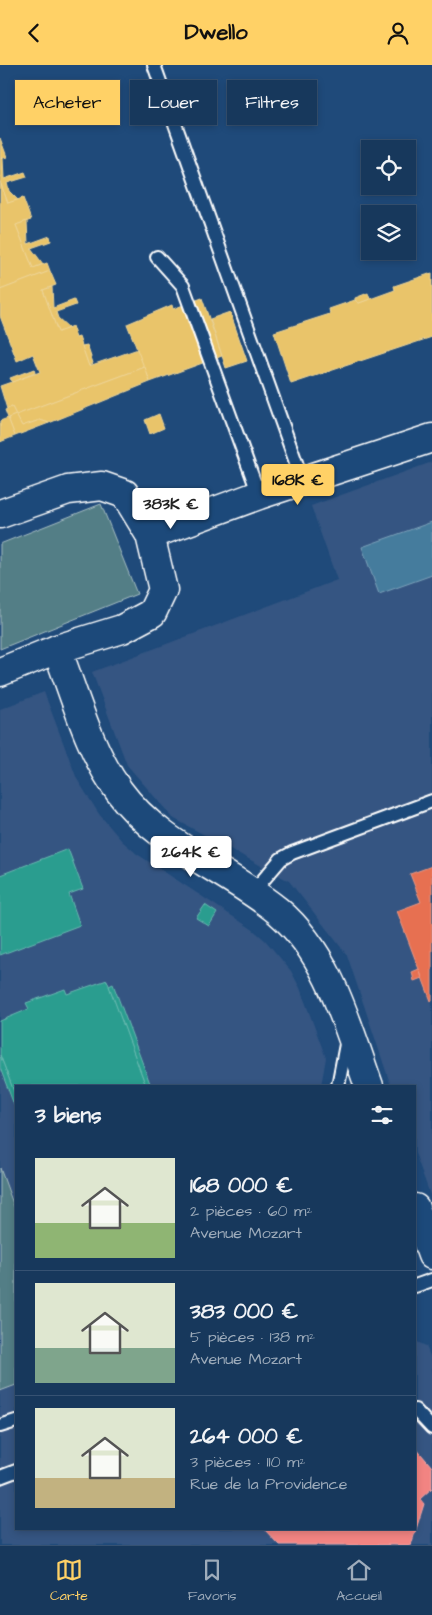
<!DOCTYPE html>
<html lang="fr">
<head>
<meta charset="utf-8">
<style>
  :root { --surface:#17385c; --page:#203f62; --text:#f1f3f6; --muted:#9eacbb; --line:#365272; --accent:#ffd166 }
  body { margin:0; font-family:"Architects Daughter",sans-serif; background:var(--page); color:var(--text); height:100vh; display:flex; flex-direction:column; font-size:19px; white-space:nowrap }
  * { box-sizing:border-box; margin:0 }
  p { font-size:16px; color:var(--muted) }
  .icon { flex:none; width:28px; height:28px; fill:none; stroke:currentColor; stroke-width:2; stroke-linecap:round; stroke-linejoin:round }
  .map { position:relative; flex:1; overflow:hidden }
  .details { position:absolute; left:15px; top:1020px; width:401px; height:445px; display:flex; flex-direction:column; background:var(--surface); border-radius:0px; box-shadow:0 2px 8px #0003,0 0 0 1px var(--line) }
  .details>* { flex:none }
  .hud { position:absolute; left:15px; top:15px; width:402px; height:45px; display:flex; gap:10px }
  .buttons { position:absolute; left:361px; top:75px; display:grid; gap:10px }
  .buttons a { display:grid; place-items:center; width:55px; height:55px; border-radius:0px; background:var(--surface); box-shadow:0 2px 8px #0003,0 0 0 1px var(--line); font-size:25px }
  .price { position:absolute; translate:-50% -42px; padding:0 11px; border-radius:5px; background:#fff; color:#222; font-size:16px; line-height:32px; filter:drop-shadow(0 1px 2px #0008) }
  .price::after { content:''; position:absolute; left:50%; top:30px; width:15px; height:11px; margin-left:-8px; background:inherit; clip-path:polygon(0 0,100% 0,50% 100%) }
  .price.selected { background:var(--accent); color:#111 }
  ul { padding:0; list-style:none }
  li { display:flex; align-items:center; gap:15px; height:125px; padding:0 20px }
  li+li { border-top:1px solid var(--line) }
  li span { display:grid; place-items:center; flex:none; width:140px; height:100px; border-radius:0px; color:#555 }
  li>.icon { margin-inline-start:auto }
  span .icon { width:60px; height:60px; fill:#fffc; stroke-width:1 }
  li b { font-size:21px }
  h2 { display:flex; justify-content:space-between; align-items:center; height:60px; padding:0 20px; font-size:21px }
  .pill { padding:0 18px; border-radius:0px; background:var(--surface); box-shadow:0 2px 8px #0003,0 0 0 1px var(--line); font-size:18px; line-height:45px }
  .pill.selected { background:var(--accent); color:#111 }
  header { display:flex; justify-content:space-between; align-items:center; height:65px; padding:0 20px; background:var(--accent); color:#111; font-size:22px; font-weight:800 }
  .tabs { display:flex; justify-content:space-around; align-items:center; height:70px; border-top:1px solid var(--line); background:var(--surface); font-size:14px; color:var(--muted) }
  .tabs a { display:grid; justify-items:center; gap:2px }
  .tabs .selected { color:var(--accent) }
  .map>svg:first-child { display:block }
  .built { fill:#345582 }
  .green { fill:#527e86; stroke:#a8bec2 }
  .homes { fill:#e9c46a; stroke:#f0d697 }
  .shops { fill:#e76f51; stroke:#ee9a85 }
  .schools { fill:#2a9d8f; stroke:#6abab1 }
  .health { fill:#f28482; stroke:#f6a9a8 }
  .public { fill:#457b9d; stroke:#7da3ba }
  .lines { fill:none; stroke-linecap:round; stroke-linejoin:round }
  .service-casing { stroke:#fff; stroke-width:16 }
  .tertiary-casing { stroke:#fff; stroke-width:31 }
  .service { stroke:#1f4a7a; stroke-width:12 }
  .tertiary { stroke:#1f4a7a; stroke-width:28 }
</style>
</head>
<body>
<header><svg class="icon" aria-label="back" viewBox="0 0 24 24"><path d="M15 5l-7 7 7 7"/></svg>Dwello<svg class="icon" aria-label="person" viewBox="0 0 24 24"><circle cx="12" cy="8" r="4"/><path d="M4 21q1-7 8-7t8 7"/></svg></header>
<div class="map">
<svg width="432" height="1480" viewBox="0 0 432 1480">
  <rect width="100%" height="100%" fill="#1f4a7a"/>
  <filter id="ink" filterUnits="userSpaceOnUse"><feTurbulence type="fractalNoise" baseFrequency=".02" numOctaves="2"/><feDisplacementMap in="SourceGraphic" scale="10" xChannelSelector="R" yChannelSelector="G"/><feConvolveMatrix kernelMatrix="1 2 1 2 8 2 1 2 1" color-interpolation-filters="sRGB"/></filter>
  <g filter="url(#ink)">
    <g class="built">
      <path d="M432,397V1135L415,1088V1021H391L347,890L289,816L173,753L127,700L92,607L337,515L311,441Z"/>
      <path d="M44,627L77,714L99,749L122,776L137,789L252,864L265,875L291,906L300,923L326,993L321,1021H16V1464H415V1276L426,1281L432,1296V1480H0V644Z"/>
    </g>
    <g class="green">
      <path d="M101,439L137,529L0,584V479Z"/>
      <path d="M0,1103L16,1147V1320L0,1326Z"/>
    </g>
    <g class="homes">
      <path d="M0,73L7,92L0,94Z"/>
      <path d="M3,93L4,114L25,107L27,112L7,118L9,126L18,135L8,138L0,117V94Z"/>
      <path d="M0,117L8,138L23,133L31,155L16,160L33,203L47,198L50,206L0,225Z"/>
      <path d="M27,156L28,179L50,171L51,176L31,183L43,199L33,203L16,160Z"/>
      <path d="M50,206L56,220L43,225L58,267L72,261L76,273L79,272L89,301L138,284L145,302L16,350L12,342L7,344L0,321L40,307L33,289L17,296L0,251V225Z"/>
      <path d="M432,208V272L291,319L274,267L330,249L329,244L355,235L359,238L395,225L394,221Z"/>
      <path d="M52,222L53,243L74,235L76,240L56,247L58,253L69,263L58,267L43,225Z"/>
      <path d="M368,228L370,234L359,238L355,235V233Z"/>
      <path d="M202,233L222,291L150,317L127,259L172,240L173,244Z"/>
      <path d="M230,247L247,296L226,303L210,254Z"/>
      <path d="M87,280L93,298L89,301L82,281Z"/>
      <path d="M145,302L150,317L49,358L40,355L22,361L16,350Z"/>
      <path d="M34,304L35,308L12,317L10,313Z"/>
      <path d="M12,342L16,350L8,353L5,345Z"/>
      <path d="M159,349L164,363L150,369L145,355Z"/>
      <path d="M16,350L22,361L40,355L49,358L15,371L8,353Z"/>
      <path d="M8,353L15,371L0,377V356Z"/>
    </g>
    <g class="shops">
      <path d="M432,801V935L431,936L397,846L421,837L410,809Z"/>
      <path d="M419,904L422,913L414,916L412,907Z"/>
    </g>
    <g class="schools">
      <path d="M68,784L83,824L69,829L80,860L0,890V810Z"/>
      <path d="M205,840L217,848L209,861L196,853Z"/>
      <path d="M107,915L146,1021H16V1032L0,990V956L29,944L26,938L65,924L67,929Z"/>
      <path d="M113,919L151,1021H146L109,921Z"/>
      <path d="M0,990L16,1032V1045L0,1003Z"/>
    </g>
    <path class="health" d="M415,1382L432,1402V1423L420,1434L424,1439L411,1480H279L264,1464H415Z"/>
    <path class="public" d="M432,457V510L379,529L362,482Z"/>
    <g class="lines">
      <defs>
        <g id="service">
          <path d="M154,0L303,417"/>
          <path d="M157,192L183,221L259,430"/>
          <path d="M252,828L281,794L292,788L432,736"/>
          <path d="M338,1021L347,974"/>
          <path d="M415,1221L432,1215"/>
          <path d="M415,1345L432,1363"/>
          <path d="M0,1361L16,1356"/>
          <path d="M0,1412L16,1406"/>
        </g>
        <g id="tertiary">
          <path d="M0,449L68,425L102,421L125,429L150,470L163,525L152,548L122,564L57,584L0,607"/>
          <path d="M150,470L259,430L432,373"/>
          <path d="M57,584C75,631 89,685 119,726C159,781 227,804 278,846C330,890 347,960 369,1021"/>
          <path d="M415,1143L432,1190"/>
        </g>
      </defs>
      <use href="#service" class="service-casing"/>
      <use href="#tertiary" class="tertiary-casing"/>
      <use href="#service" class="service"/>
      <use href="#tertiary" class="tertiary"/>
    </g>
  </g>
</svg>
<div class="buttons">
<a><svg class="icon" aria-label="locate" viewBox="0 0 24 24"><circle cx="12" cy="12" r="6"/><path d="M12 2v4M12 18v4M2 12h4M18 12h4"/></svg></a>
<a><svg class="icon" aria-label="layers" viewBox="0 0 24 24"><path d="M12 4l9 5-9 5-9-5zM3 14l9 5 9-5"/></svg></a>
</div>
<b class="price selected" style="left:298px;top:441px">168K €</b>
<b class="price" style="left:171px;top:465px">383K €</b>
<b class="price" style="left:191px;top:813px">264K €</b>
<div class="hud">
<a class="pill selected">Acheter</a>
<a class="pill">Louer</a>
<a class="pill">Filtres</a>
</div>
<section class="details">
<h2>3 biens<svg class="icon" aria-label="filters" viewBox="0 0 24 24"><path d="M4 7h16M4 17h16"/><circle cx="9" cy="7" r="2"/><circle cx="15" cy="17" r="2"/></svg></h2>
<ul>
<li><span style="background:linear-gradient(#dfe7d0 65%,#8fb573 0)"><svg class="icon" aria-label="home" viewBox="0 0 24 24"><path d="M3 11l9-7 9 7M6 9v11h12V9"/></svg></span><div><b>168 000 €</b><p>2 pièces · 60 m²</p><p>Avenue Mozart</p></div></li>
<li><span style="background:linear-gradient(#dfe7d0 65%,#7fa58c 0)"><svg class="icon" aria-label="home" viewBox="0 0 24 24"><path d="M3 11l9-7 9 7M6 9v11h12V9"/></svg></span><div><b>383 000 €</b><p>5 pièces · 138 m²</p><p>Avenue Mozart</p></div></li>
<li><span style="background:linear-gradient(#dfe7d0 70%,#c2b280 0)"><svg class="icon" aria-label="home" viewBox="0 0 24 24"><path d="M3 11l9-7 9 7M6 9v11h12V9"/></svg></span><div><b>264 000 €</b><p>3 pièces · 110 m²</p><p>Rue de la Providence</p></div></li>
</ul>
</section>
</div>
<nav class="tabs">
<a class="selected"><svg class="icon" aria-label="map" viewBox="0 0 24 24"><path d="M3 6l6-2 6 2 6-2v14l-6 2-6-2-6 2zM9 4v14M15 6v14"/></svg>Carte</a>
<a><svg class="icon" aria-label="saved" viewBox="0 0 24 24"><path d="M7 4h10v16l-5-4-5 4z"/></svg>Favoris</a>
<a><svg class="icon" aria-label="home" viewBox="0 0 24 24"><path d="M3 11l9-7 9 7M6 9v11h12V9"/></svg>Accueil</a>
</nav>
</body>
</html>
